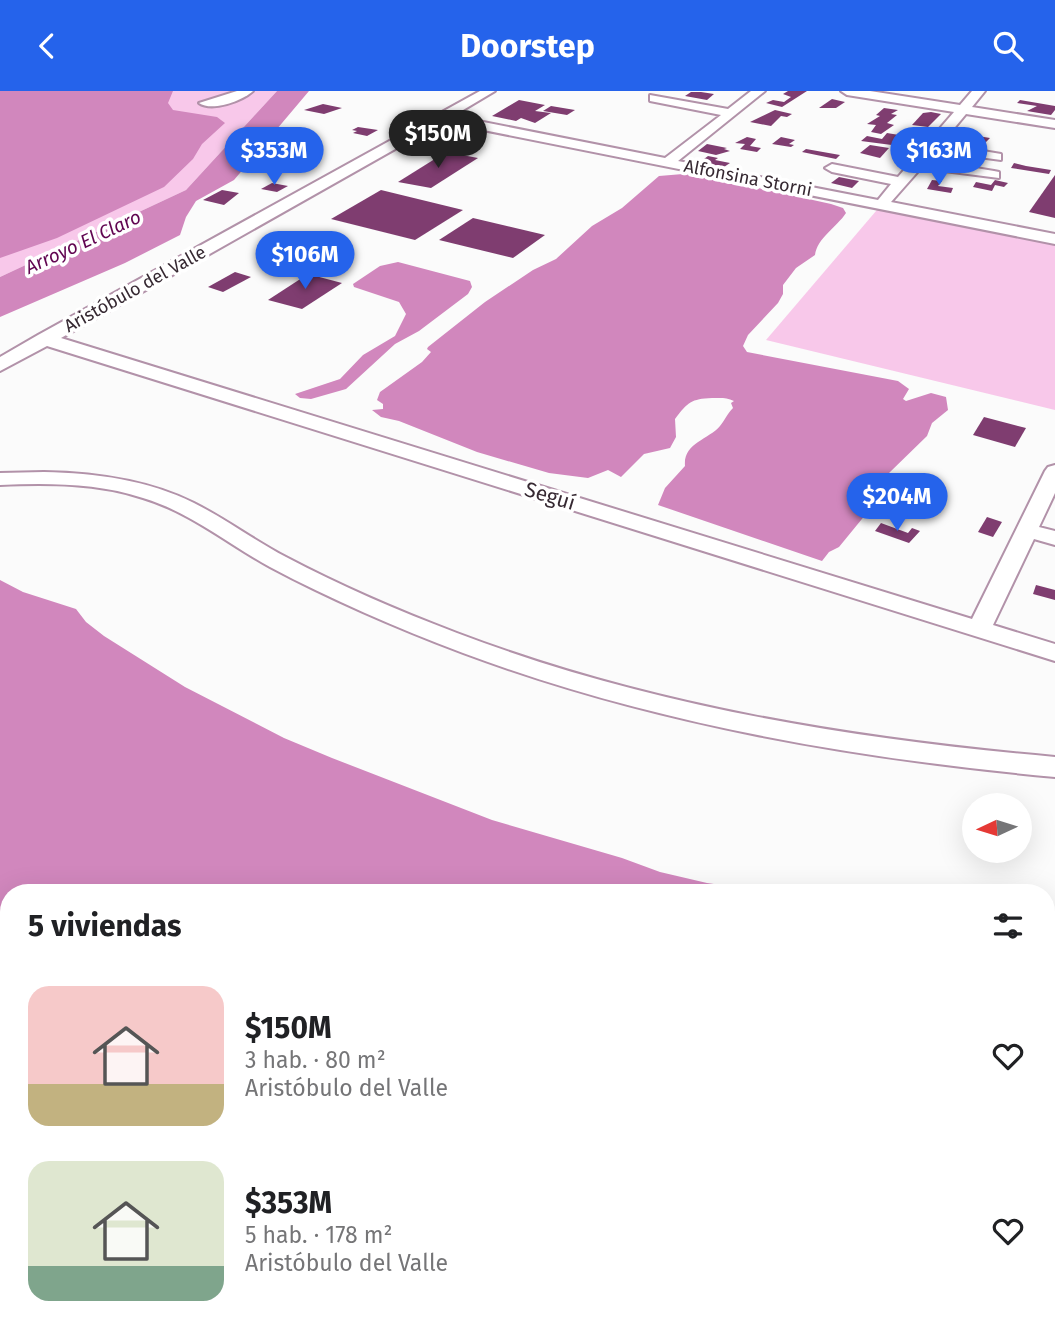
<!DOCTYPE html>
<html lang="es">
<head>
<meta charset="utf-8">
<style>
  :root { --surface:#fff; --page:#f2f2f2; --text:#202124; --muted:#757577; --accent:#2563eb }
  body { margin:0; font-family:"Fira Sans",sans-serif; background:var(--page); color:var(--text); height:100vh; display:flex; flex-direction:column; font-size:26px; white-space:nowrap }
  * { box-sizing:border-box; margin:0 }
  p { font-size:23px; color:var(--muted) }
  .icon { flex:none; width:38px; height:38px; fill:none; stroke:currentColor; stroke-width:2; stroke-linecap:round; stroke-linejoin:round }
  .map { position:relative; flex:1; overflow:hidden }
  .details { position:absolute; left:0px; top:793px; width:1055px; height:450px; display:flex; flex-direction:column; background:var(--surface); border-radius:28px 28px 0 0; box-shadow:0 7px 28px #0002 }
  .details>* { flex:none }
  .needle { width:46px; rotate:266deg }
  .buttons { position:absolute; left:962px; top:702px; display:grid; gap:14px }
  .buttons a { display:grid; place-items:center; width:70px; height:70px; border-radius:50%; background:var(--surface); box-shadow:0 7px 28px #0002; font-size:35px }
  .price { position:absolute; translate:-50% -60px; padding:0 16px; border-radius:24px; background:var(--accent); color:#fff; font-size:23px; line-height:46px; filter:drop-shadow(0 2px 4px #0008) }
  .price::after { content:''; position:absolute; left:50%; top:42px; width:21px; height:16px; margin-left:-10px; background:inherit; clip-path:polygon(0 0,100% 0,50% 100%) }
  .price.selected { background:#222; color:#fff }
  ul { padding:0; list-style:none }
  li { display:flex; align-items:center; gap:21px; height:175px; padding:0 28px }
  li span { display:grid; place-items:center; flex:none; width:196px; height:140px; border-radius:21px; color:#555 }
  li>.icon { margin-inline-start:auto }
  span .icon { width:84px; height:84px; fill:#fffc; stroke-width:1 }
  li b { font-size:30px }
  h2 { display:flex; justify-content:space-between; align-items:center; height:84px; padding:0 28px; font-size:30px }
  header { display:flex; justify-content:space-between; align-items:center; height:91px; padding:0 28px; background:var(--accent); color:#fff; font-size:32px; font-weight:700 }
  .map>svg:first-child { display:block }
  .green { fill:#f8c8ea }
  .water { fill:#d187bd }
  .building { fill:#7f3d70 }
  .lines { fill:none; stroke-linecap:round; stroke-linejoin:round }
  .minor-casing { stroke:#b292a9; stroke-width:4 }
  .minor { fill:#fff; fill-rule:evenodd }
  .labels { text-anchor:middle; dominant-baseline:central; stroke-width:7; stroke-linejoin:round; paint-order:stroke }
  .far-street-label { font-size:18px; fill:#362932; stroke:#fff }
  .far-water-label { font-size:19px; font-style:italic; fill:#610551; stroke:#fff }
  .street-label { font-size:21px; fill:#362932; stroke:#fff }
</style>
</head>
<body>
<header><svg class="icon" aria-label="back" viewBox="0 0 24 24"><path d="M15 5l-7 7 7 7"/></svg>Doorstep<svg class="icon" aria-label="search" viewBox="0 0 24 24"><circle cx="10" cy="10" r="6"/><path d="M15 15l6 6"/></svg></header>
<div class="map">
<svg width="1055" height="1242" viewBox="0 0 1055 1242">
  <rect width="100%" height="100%" fill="#fbfbfb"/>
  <g class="green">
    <path d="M0,0H277L186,99L0,186Z"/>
    <path d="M882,113L1055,148V319L766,249Z"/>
  </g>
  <g class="water">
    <path d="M0,0H173L168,12L173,19L217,26L225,32L202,53L193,68L164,96L57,147L0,167Z"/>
    <path d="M277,0H309L234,89L196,110L186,126L180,144L125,172L0,226V186L186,99Z"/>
    <path d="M683,83L713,87L831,113L843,117L846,122C837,136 817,147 815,164L796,177L783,194V203L778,212L748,244L743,255L747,261L898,290L909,298L903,308L906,310L931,302L946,306L948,319L932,332L927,345L889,382L875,412L839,456L829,461L822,470L658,414L665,397L685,375C683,352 708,349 720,335C725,329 727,323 733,317L731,312L734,310C726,306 720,307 712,307C691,308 688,311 675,328L676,346L670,357L644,363L621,386L608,379L588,387L549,382L477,361L399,330L381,326L372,319L383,318V313L377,309L380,301L422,271L431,261L427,258L428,256L485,211L533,179L556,168L592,135L622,117L659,85Z"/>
    <path d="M398,171L470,190L472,196L468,203L419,240L395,253L346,298L311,308L300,307L295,303L340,288L363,264L395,245L406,223L399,211L354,196L353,193L380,175Z"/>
    <path d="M0,489L23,501L76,518L86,531L104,545L185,596L284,647L332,667L492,729L622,767L660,781L707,792L769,801L9,802V953L0,948Z"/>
    <path d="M1047,848L1055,849V1242H245L244,1234H1046Z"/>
  </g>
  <g class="building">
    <path d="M788,0H807L782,16L766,12L773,9L784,11L791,6L783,3Z"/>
    <path d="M691,1H701L714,3L707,9L685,5Z"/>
    <path d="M832,8L845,11L836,17H819Z"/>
    <path d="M519,9L545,14L535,20L551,22L535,32L521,27L516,30L492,25Z"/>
    <path d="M1020,9L1055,15V19L1051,24L1027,20L1037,15L1017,12Z"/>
    <path d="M323,13L342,17L324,23L304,19Z"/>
    <path d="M551,15L575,19L567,24L543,20Z"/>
    <path d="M884,17L898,19L891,23L897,24L887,32L894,34L881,43L871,41L876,34L867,33L880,25L876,24Z"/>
    <path d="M775,19L792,23L787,26L781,25L771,35L750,31Z"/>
    <path d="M931,21L941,23L928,36L912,34L923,22Z"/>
    <path d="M358,36L378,39L367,45L353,42L357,40L352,39Z"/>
    <path d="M903,41L916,43L907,56L861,50L867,45L882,48L887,42L899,44Z"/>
    <path d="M972,44L990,47L984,53L977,51L967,59L952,56L957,48L969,47Z"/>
    <path d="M747,46L756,48L750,55L761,57L757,61L740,58L745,53L735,52Z"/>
    <path d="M781,46L795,49L789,53L794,54L791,56L772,53Z"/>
    <path d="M707,53L727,57L724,58L730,60L716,64L698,60Z"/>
    <path d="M870,54L889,57L880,67L860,62Z"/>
    <path d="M806,58L840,64L836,68L802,61Z"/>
    <path d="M446,61L478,67L431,97L398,91Z"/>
    <path d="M708,65L718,67L715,69L730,72L724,76L700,71Z"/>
    <path d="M1014,72L1026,75L1051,79L1049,83L1011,77Z"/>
    <path d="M1055,84V127L1029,121Z"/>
    <path d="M839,86L859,90L852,97L831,92Z"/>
    <path d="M932,89L942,90L938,95L953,97L951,102L927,98Z"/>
    <path d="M995,89L1008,92L1004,96L995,94L992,100L973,96L976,91L991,94Z"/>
    <path d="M272,92L288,95L277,101L261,98Z"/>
    <path d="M222,99L239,102L224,114L203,109Z"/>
    <path d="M381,99L463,119L415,149L331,128Z"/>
    <path d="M473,127L545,144L513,167L439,149Z"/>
    <path d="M309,144L329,148L319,155L299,150Z"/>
    <path d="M310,162L332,167L319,176L297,170Z"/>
    <path d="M235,181L251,186L223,201L208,196Z"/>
    <path d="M308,183L342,192L302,218L268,209Z"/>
    <path d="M984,326L1026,337L1015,356L973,344Z"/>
    <path d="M987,426L1002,431L993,446L978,441Z"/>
    <path d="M881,432L908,442L912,437L920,440L909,452L875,440Z"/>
    <path d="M1036,494L1055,499V509L1033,503Z"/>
  </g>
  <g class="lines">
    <defs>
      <g id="minor">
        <path d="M237,0H253C242,10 212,21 199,12Z"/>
        <path d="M480,0H495L453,25L665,67L721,24L650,10V4L728,18L751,0H765L678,70L878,109L891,93L832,81L825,77L832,73L898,86L954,21L847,4L841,0H870L960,14L972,0H985L972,16L1055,29V37L966,23L941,53L1001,63V69L935,60L927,69L994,80L999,81V87L921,77L891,111L1055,143V153L443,31L61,247L972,528L1045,380L1048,376L1055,374V402L1039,436L1055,440V454L1034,448L993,534L1055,553V570L47,255L0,280V266L38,244Z"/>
        <path d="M44,381C96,382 148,389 194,412C226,428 255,450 286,466C341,495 399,520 457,542C649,615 851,648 1055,666V686C853,667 654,633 463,562C397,537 332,509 270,476C228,453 190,421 143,407C97,392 48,392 0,394V382Z"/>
      </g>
    </defs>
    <use href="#minor" class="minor-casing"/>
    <use href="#minor" class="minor"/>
  </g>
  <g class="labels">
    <g class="far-street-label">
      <text transform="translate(748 87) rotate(11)">Alfonsina Storni</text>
      <text transform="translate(135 198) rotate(-29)">Aristóbulo del Valle</text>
    </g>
    <g class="far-water-label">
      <text transform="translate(83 151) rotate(-25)">Arroyo El Claro</text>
    </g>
    <g class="street-label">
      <text transform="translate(550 405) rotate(17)">Seguí</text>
    </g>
  </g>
</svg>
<div class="buttons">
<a><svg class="needle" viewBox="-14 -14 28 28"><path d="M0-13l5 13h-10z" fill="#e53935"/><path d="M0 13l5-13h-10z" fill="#757577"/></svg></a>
</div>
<b class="price selected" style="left:438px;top:79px">$150M</b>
<b class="price" style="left:274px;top:96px">$353M</b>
<b class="price" style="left:939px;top:96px">$163M</b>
<b class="price" style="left:305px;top:200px">$106M</b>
<b class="price" style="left:897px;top:442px">$204M</b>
<section class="details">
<h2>5 viviendas<svg class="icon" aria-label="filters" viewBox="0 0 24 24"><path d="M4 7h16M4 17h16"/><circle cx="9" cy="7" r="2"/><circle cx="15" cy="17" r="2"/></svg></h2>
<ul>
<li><span style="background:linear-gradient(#f6c9c9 70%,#c2b280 0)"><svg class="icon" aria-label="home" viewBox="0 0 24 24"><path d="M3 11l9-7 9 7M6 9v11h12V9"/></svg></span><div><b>$150M</b><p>3 hab. · 80 m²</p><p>Aristóbulo del Valle</p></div><svg class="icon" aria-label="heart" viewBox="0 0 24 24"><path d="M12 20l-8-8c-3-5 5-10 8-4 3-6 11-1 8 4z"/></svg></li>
<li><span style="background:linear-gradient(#dfe7d0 75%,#7fa58c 0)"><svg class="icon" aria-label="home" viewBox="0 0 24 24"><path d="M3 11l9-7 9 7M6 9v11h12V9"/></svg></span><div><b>$353M</b><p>5 hab. · 178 m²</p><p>Aristóbulo del Valle</p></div><svg class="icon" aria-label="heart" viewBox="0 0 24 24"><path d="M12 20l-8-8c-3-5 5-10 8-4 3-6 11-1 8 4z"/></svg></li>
</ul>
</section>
</div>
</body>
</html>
